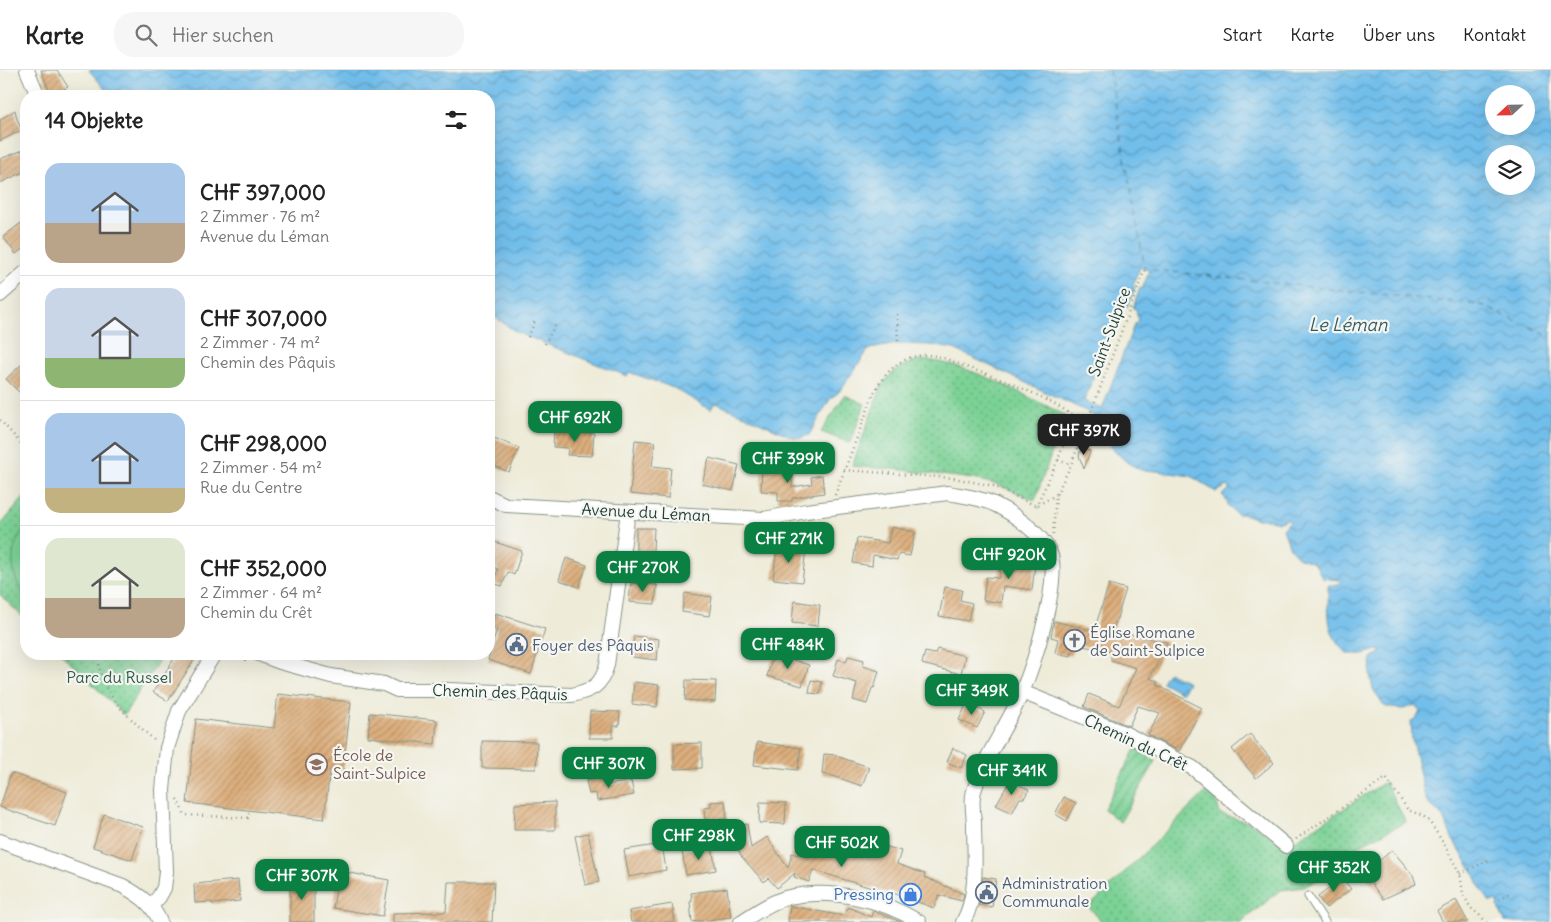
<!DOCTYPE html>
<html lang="de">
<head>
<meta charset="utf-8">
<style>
  :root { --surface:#fff; --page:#f6f6f6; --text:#222; --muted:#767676; --line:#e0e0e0; --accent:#0b8043 }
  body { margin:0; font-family:Delius,sans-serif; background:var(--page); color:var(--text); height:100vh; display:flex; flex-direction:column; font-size:19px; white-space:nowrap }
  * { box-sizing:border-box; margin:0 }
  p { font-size:16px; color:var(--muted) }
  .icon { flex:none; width:28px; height:28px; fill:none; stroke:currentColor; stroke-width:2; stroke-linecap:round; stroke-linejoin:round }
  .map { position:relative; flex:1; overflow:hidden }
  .details { position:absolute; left:20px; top:20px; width:475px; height:570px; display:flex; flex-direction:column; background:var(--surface); border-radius:20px; box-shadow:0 5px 20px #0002 }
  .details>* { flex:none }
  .needle { width:32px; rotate:248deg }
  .fabs { position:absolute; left:1485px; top:15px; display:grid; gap:10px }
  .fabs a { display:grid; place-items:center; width:50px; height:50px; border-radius:50%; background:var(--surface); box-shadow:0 5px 20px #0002; font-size:25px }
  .price { position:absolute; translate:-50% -42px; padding:0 11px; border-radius:10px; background:var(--accent); color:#fff; font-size:16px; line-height:32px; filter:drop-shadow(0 1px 2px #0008) }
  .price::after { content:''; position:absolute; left:50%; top:30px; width:15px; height:11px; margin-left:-8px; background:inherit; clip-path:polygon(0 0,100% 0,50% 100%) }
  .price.selected { background:#222; color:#fff }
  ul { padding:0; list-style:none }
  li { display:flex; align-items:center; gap:15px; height:125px; padding:0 25px }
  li+li { border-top:1px solid var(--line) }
  li span { display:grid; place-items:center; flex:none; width:140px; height:100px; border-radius:15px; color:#555 }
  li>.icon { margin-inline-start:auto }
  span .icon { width:60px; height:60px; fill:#fffc; stroke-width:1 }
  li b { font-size:21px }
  h2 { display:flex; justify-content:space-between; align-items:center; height:60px; padding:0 25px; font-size:21px }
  header { display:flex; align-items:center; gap:30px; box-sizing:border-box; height:70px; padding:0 25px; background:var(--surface); border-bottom:1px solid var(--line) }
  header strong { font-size:24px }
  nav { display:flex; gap:28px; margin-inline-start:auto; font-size:18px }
  .search { width:350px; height:45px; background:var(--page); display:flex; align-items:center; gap:12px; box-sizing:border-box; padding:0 18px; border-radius:20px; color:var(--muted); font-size:19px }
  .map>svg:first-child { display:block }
  .grass { fill:url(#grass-dots); stroke:#4d8764 }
  .garden { fill:url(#garden-furrows); stroke:#4d8764 }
  .pitch { fill:#7bd195; stroke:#4d8764 }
  .water { fill:url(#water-waves); stroke:#487e90; fill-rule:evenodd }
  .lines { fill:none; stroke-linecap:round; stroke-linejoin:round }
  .ferry { stroke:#345d62; stroke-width:1; stroke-dasharray:6 5; stroke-linecap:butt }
  .building { fill:url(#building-hatch) }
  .service-casing { stroke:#869486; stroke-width:9 }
  .minor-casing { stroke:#869486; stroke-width:16 }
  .path { stroke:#869486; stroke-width:2.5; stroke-dasharray:1 4; stroke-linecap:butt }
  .service { stroke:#fff; stroke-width:7 }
  .minor { stroke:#fff; stroke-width:14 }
  .labels { text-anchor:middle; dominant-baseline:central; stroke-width:4.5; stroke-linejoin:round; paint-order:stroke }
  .street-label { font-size:16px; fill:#1f3d34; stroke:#f6f6f2 }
  .worship-label { font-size:16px; fill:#5b616d; stroke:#f6f6f2; text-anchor:start }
  .service-label { font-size:16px; fill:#4e5e75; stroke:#f6f6f2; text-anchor:start }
  .park-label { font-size:16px; fill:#315b47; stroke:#f6f6f2 }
  .education-label { font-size:16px; fill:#785e54; stroke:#f6f6f2; text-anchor:start }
  .shop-label { font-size:16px; fill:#366cbe; stroke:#f6f6f2; text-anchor:end }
  .water-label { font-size:18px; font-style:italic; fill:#345d62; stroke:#f6f6f2 }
</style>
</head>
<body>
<header>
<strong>Karte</strong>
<div class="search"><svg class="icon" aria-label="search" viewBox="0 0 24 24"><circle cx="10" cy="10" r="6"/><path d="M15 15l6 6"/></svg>Hier suchen</div>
<nav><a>Start</a><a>Karte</a><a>Über uns</a><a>Kontakt</a></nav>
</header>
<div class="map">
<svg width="1551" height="852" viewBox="0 0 1551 852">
  <defs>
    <pattern id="grass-dots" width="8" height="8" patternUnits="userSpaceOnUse" patternTransform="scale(1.25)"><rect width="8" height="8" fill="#7bd195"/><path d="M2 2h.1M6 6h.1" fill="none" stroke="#64ab7a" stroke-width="1.8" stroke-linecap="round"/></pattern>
    <pattern id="garden-furrows" width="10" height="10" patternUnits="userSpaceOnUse" patternTransform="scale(1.25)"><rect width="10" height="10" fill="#7bd195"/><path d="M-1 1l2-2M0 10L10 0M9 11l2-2" fill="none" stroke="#64ab7a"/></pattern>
    <pattern id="water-waves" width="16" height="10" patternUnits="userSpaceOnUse" patternTransform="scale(1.25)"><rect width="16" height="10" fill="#71beeb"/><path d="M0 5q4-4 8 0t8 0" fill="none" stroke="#5c9cbf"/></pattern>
    <pattern id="building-hatch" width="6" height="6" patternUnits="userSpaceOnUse" patternTransform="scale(1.25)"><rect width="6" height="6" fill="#ddaf7d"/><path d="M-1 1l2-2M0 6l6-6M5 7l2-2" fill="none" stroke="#b39067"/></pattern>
  </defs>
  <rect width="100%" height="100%" fill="#f6f6f2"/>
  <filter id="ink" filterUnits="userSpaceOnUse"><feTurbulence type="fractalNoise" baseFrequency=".02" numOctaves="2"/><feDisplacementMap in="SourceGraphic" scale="10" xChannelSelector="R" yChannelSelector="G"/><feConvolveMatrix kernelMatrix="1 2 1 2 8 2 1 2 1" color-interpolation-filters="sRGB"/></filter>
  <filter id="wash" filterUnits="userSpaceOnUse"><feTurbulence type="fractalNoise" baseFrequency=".0096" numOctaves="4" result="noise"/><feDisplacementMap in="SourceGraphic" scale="20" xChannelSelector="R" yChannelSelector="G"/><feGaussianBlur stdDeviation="1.12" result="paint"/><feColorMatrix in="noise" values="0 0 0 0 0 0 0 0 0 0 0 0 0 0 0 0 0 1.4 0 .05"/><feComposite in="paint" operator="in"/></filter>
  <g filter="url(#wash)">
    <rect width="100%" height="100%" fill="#eeebd8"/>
    <g class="grass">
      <path d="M920,290C964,290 1025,326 1065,345L1035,430L996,414L973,409L903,400L852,396L881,317C891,302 902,294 920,290Z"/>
      <path d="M845,325L865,334L850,373L821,362Z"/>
      <path d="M26,425V550L0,525V456Z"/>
      <path d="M61,584H163L124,645Z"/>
      <path d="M1385,712L1406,752L1356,777L1326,805L1304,817L1281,820L1241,852H1102L1089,837L1209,719L1214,723L1220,744L1251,753L1286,776Z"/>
    </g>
    <path class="garden" d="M1135,679L1156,691L1120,752L1104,739Z"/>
    <path class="pitch" d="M26,457V526C9,508 8,475 26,457Z"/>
    <g class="water">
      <path d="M89,0H1551V852H1505L1496,831L1490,832L1480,817L1475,805L1453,770L1443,747L1434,738L1428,734L1425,727L1412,669L1411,651L1417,648L1420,641L1415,635L1400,640L1393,637H1387L1383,635L1373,619L1370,604L1371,588L1379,584L1381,582L1380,579L1363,584H1348C1325,564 1329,545 1328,517L1329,515L1339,514L1341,512L1339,510L1322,508L1317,497L1312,492L1299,488L1290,478L1283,459L1290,451L1288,449L1279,452L1266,449H1257L1244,444H1237L1229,437L1225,428L1222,425L1229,420V417L1228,416L1216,422L1191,406L1157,401L1141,400L1128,393L1112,379L1093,355L1095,347L1086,341L954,279L931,275L898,274L869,279L839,322L830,329L809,365L800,368L793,367L716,333L713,335L711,340L674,318L629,302L627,306L516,262L489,243V26H111ZM1494,24H1526V56H1494ZM1494,84H1526V116H1494ZM1140,197L1150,201H1148L1149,202L1142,219L1140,218L1133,238L1136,239L1138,251L1134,255L1102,339L1084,331L1119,241L1124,236H1128L1135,217L1133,215Z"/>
      <path d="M1168,602L1188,612L1182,623L1162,612Z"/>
    </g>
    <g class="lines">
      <path class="ferry" d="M1109,0L1145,199L1480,235L1551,266"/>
    </g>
    <g id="blocks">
      <g class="building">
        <path d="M41,0H57L68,17L51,25Z"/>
        <path d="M15,40L17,49L22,60L0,71V50Z"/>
        <path d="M26,79V101L0,113V89Z"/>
        <path d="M21,153L26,159V176L16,184L3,167Z"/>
        <path d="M26,290V315L19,322L6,309Z"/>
        <path d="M554,361L594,363L592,386L567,385L568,378L553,377Z"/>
        <path d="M489,366L519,378L509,402L489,394Z"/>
        <path d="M635,370L655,372L652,396L671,398L668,428L630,424Z"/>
        <path d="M1081,378L1090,381L1084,399L1079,386Z"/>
        <path d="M709,388L739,395L733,421L702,414Z"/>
        <path d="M762,396H792V417L812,414L811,407L822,405L824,423L792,428V431H778V422L761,421Z"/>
        <path d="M891,457L915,462L910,486L899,484L897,490L873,485L872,496L853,493L857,468L888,473Z"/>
        <path d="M636,458H654L653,481H636Z"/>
        <path d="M489,470L522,481L514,505L508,502L502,516L493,513L498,499L489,496Z"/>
        <path d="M777,476L806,479L802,512L773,509Z"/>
        <path d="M566,488L587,495L579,517L559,510Z"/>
        <path d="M1001,491L1035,495L1032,520L1003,516L1001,533L983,530L986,507L999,508Z"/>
        <path d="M631,513L657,515L655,534L629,532Z"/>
        <path d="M1109,514L1126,519L1113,561L1167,572L1150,608L1158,612L1157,615L1202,638L1179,681L1148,665L1160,643L1138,636L1129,656L1084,637L1089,624L1119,636L1136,598L1111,590V582L1074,574L1071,586L1055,583L1058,569L1051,567L1054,551L1094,561Z"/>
        <path d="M945,517L962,520L960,530L972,533L968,551L939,546Z"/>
        <path d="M685,523L712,527L709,546L682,542Z"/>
        <path d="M794,531L820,535L818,556L792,553Z"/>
        <path d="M495,543L545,559L531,604L488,590L497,559L491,557Z"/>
        <path d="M634,566L659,569L657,590L632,587Z"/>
        <path d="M937,579L965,586L961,604L922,594L925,582L935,584Z"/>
        <path d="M177,584H198L168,631L153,622Z"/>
        <path d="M774,584L809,595L802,616L767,606Z"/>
        <path d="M848,586L864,590L863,596L879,601L874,618H872L867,634L853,630L857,613L833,606L838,589L846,592Z"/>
        <path d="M686,610L716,611L715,632L685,630Z"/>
        <path d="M811,610L822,612L820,624L809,623Z"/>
        <path d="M634,612L659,615L657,637L632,634Z"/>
        <path d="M278,624L351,632L343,701L330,700L324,749L187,733L196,649L274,658Z"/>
        <path d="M967,633L985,642L977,658L959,650Z"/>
        <path d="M590,641L620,642L619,656H613V668H589Z"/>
        <path d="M370,643L437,650L435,674L368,667Z"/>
        <path d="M1250,664L1274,693L1256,708L1232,679Z"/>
        <path d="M482,671L537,672L536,699L482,698Z"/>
        <path d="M757,672L801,678L798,700L754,695Z"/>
        <path d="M702,673V698L674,699V674Z"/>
        <path d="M953,678L967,685L961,698L947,692Z"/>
        <path d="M824,684L836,685V686L869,697L862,716L833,706L822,704Z"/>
        <path d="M11,703L67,722L55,756L0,737Z"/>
        <path d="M607,708L608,715L631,711L634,725L597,731L596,723L589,724L586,711Z"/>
        <path d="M1010,710L1029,720L1024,728H1020L1012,743L996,735Z"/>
        <path d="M1064,727L1076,733L1067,751L1055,744Z"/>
        <path d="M725,731L727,749L705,750L704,738L711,737V732Z"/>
        <path d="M555,732V760H514L515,734Z"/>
        <path d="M760,732L786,733L785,754L759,753Z"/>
        <path d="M104,744L143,757L132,790L93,777Z"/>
        <path d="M747,754L751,778L767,767L788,798L792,783L798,785L803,771L820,774L822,769L875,784L878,774L901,781L897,794L925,804L924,807L964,824L962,831L939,825L934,838L888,821V823L813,800L809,812L794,807L795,803L777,818L768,808L764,812L742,787L734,772L736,771L733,756Z"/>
        <path d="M588,763L599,812L585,815L575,766Z"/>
        <path d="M662,774L666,800L629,807L624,780Z"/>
        <path d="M712,777L716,800L686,805L682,781Z"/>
        <path d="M1392,780L1413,805L1416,814L1383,829L1364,804Z"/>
        <path d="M339,801L389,810L383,846L333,838Z"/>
        <path d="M983,807L996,809L992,837L979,835Z"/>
        <path d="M1342,808L1351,819L1326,838L1318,827Z"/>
        <path d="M238,810L240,831L212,834V832L195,833L194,814Z"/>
        <rect x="290" y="810" width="24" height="42"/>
        <path d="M448,812H494L492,852H393V843L446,842Z"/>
        <path d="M727,818L731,847L692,852L690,832L692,831L691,823Z"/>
        <path d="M1456,830L1468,852H1443L1437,841Z"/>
        <path d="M672,834L675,852H631L629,841Z"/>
        <path d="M790,836L844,846L848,837L871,847L873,841L901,852H788Z"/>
      </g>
    </g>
  </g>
  <g filter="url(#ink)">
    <use href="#blocks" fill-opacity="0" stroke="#869486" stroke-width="1"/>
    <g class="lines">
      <defs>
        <path id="service" d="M1308,826L1325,852"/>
        <g id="minor">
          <path d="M27,0L38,26"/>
          <path d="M0,225L26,202"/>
          <path d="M489,427L506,435L764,449L806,441L948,423C964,426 982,428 996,435C1014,444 1045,466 1051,486C1059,515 1034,594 1022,622C1008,656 984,686 974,721C971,730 973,742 974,752C974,783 979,825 963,852"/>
          <path d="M259,584L280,592L331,606L384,614L397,620H448L572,625C593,620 601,616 607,595L628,442"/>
          <path d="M1022,622L1126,664L1193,698L1286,776"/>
          <path d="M0,771L123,816C139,825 153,834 160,852"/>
          <path d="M151,836L159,827L164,818L166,802L163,720L167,678L179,641L214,584"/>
          <path d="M741,852C755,843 772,831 789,827C832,818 882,829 919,852"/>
        </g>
      </defs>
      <use href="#service" class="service-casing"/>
      <use href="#minor" class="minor-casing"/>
      <g class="path">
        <path d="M897,244L898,274"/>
        <path d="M528,267L535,251"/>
        <path d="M545,274L555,255"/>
        <path d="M0,350L26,379"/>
        <path d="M1058,390L1071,395"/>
        <path d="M844,400L953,408L994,416L1036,436L1056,425"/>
        <path d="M835,425L874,323C885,302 900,286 926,285C940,285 954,292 966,297C1004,310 1041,324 1074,346L1058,390L1036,436"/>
        <path d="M1053,464L1056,425L1071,395L1145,199"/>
        <path d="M99,584C96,623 130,647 155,671"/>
        <path d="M226,588C234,584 241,588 249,591"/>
        <path d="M177,729L185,745L248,748L250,740"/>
        <path d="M1296,769L1386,708L1408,740L1423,746L1429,751L1444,774L1460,804L1463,823L1470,837L1487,852"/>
        <path d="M1460,804L1491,789"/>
        <path d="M1495,831L1512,822"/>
      </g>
      <use href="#service" class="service"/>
      <use href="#minor" class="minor"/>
    </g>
  </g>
  <defs>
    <symbol id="church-ring" viewBox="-11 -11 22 22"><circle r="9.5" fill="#f6f6f2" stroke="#6b7280" stroke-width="1.5"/><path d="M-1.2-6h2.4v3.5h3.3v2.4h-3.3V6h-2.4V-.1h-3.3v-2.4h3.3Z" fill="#6b7280"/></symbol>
    <symbol id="civic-ring" viewBox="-11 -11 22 22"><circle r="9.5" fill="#f6f6f2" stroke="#5c6f8a" stroke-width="1.5"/><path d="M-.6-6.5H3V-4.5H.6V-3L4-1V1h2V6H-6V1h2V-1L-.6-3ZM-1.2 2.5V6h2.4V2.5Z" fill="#5c6f8a"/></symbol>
    <symbol id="school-ring" viewBox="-11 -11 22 22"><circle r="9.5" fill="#f6f6f2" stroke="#8d6e63" stroke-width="1.5"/><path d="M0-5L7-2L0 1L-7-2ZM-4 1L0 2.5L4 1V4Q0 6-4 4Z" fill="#8d6e63"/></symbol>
    <symbol id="shop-ring" viewBox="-11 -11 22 22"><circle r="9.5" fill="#f6f6f2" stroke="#3f7fe0" stroke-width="1.5"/><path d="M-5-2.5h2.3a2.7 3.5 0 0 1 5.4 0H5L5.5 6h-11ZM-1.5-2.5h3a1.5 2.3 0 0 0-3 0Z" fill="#3f7fe0"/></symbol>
  </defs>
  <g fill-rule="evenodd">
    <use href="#church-ring" x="1062" y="558" width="25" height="25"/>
    <use href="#civic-ring" x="504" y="562" width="25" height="25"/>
    <use href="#school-ring" x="304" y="682" width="25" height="25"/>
    <use href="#civic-ring" x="974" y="810" width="25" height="25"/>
    <use href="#shop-ring" x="898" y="812" width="25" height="25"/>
  </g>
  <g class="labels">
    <g class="street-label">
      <text transform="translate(1109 262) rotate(-70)">Saint-Sulpice</text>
      <text transform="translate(646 442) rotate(3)">Avenue du Léman</text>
      <text transform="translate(500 622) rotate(2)">Chemin des Pâquis</text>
      <text transform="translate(1136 672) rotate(25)">Chemin du Crêt</text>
    </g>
    <g class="worship-label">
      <text x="1090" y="562">Église Romane<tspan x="1090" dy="18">de Saint-Sulpice</tspan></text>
    </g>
    <g class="service-label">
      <text x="532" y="575">Foyer des Pâquis</text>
      <text x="1002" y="813">Administration<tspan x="1002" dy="18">Communale</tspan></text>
    </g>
    <g class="park-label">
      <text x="119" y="607">Parc du Russel</text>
    </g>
    <g class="education-label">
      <text x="333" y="685">École de<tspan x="333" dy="18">Saint-Sulpice</tspan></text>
    </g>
    <g class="shop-label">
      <text x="894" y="824">Pressing</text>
    </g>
    <g class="water-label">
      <text x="1348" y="254">Le Léman</text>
    </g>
  </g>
</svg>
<div class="fabs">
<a><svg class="needle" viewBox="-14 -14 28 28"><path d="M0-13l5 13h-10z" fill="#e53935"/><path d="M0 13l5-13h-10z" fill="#767676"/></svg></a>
<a><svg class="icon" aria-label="layers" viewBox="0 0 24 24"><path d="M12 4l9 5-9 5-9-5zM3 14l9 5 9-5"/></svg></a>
</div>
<b class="price" style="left:575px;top:373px">CHF 692K</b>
<b class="price selected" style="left:1084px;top:386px">CHF 397K</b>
<b class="price" style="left:788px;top:414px">CHF 399K</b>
<b class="price" style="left:789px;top:494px">CHF 271K</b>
<b class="price" style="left:1009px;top:510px">CHF 920K</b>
<b class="price" style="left:643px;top:523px">CHF 270K</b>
<b class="price" style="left:788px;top:600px">CHF 484K</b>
<b class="price" style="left:972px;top:646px">CHF 349K</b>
<b class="price" style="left:609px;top:719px">CHF 307K</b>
<b class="price" style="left:1012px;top:726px">CHF 341K</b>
<b class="price" style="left:699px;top:791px">CHF 298K</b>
<b class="price" style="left:842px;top:798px">CHF 502K</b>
<b class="price" style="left:1334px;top:823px">CHF 352K</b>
<b class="price" style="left:302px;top:831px">CHF 307K</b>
<section class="details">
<h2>14 Objekte<svg class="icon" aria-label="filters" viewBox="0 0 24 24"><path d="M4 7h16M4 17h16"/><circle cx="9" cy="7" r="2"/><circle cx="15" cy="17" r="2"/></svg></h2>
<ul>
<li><span style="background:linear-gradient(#a9c7e8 60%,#b9a48a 0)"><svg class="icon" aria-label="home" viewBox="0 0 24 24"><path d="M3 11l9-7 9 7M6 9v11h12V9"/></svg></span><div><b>CHF 397,000</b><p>2 Zimmer · 76 m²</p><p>Avenue du Léman</p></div></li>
<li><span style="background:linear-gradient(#c9d6e8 70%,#8fb573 0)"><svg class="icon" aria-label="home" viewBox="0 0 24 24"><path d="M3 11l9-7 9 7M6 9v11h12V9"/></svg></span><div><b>CHF 307,000</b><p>2 Zimmer · 74 m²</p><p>Chemin des Pâquis</p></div></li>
<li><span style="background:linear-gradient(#a9c7e8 75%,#c2b280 0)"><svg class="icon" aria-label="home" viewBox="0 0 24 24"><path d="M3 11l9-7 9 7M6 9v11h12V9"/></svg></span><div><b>CHF 298,000</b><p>2 Zimmer · 54 m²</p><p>Rue du Centre</p></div></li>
<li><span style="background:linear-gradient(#dfe7d0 60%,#b9a48a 0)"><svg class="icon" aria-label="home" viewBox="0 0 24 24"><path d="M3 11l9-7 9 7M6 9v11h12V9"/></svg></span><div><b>CHF 352,000</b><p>2 Zimmer · 64 m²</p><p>Chemin du Crêt</p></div></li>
</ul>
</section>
</div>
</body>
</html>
